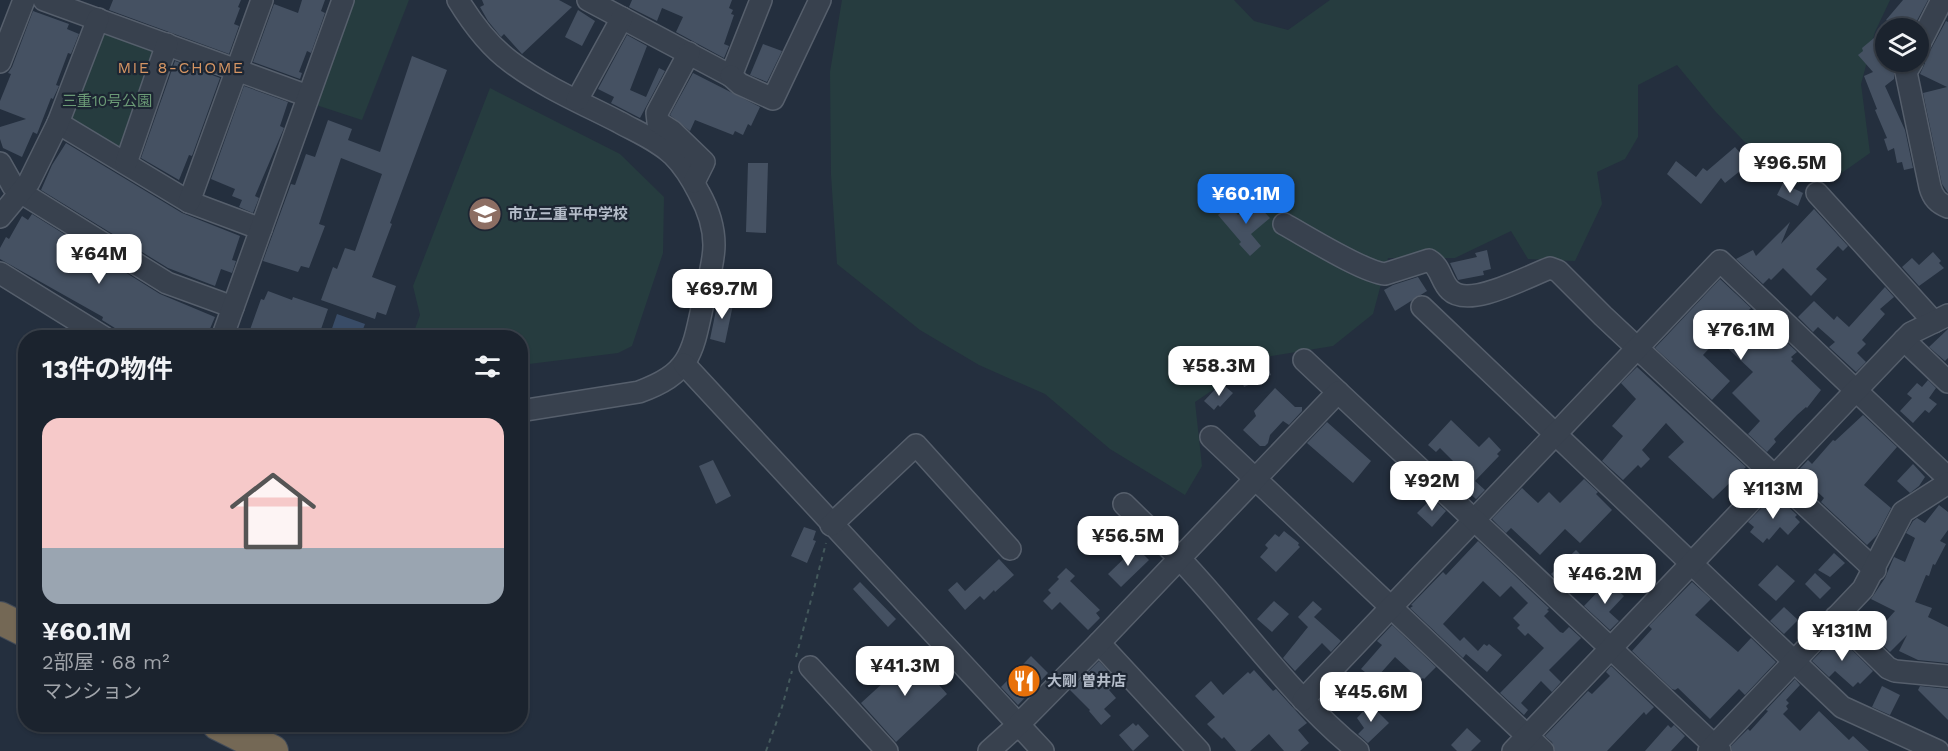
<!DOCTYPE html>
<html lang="ja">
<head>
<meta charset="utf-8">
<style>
  :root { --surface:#1b232e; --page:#282f3a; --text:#f1f3f6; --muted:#a0a4aa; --line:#39404a; --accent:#1a73e8 }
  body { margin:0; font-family:"Work Sans","Noto Sans JP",sans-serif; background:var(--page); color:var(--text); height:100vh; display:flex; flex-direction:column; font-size:22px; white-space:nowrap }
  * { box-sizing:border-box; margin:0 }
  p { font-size:20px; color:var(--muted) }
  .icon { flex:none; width:33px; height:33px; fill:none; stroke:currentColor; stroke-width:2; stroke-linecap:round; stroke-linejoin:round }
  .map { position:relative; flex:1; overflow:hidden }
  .drawer { position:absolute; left:18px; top:330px; width:510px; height:402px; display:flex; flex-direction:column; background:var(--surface); border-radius:24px; box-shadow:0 2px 4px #0004,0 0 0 2px var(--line) }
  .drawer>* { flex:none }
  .tools { position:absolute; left:1875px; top:18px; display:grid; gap:12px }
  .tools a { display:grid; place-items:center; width:54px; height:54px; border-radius:50%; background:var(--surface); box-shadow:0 2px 4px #0004,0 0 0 2px var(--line); font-size:30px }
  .price { position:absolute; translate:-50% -51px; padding:0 14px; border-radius:12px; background:#fff; color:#222; font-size:20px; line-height:39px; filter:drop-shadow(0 2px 3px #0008) }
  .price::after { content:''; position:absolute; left:50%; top:36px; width:18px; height:14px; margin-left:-9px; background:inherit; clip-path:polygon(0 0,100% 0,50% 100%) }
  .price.active { background:var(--accent); color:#fff }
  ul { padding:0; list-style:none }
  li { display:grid; align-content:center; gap:12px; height:318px; padding:0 24px }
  li span { display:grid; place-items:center; height:186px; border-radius:18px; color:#555 }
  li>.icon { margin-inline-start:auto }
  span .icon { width:108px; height:108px; fill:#fffc; stroke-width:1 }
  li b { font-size:26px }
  h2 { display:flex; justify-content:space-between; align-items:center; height:72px; padding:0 24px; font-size:26px }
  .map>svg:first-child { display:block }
  .green { fill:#263c3f }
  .water { fill:#394c67 }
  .building { fill:#455162 }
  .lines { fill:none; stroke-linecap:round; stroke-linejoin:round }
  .minor-casing { stroke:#565f6c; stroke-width:24 }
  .highway-casing { stroke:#434c59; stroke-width:34 }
  .path { stroke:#44595c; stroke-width:2; stroke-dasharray:4.5 4.5; stroke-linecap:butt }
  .minor { stroke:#38414e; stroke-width:21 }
  .highway { stroke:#746855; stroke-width:32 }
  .labels { text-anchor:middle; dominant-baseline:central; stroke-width:4.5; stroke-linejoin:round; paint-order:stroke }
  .park-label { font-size:15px; fill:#6b9a76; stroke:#1d2633 }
  .poi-label { font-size:15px; font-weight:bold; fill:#b4bcc9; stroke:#1d2633; text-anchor:start }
  .neighbourhood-label { font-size:16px; letter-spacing:1.5px; fill:#d59563; stroke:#1d2633 }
</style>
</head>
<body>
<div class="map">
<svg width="1948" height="751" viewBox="0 0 1948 751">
  <rect width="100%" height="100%" fill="#242f3e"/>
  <g class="green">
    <path d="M354,0H409L362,120L313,104Z"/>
    <path d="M842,0H1234L1254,21L1288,30L1330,0H1890L1875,32L1861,84L1870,153L1829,182L1763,161L1715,111L1677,65L1638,85V137L1625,159L1597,172L1602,204L1575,261L1528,259L1511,231L1455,258H1388L1373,314L1333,346L1260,358L1195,402L1202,466L1185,495L1110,449L1045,394L979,365L920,330L837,264L831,175L830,72Z"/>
    <path d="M99,31L156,48L125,151L66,117Z"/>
    <path d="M490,88L620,154L664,197L663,253L632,346L618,353L521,365L520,338L412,337L420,315L413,286Z"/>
  </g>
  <path class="water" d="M337,314L365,324L360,337H329Z"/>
  <g class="building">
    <path d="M113,0H241L238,7L240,8L234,24L239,26L229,54L109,10Z"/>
    <path d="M302,0H325L321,11L325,13L311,53L307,51L299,72L302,73L300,79L253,62L274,4L298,13Z"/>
    <path d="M482,0H559L572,7L522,54L504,34L501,37L488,21L480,7L484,5Z"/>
    <path d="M632,0H732L729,8L733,10L731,14L734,15L724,44L729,46L724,58L676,32L683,17L662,8L657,21L629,7Z"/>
    <path d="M1903,0H1928L1913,28H1897L1886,20Z"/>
    <path d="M578,10L595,21L582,46L565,37Z"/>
    <path d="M33,11L69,24L67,29L79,34L71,54L68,53L56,85L59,86L53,99L51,98L37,134L33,132L22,157L3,148L0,139V127L26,119L0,109V101L11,74L8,73L12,67Z"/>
    <path d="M1946,21L1948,22V193L1942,184L1923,93L1947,87L1920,74L1925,63L1924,58L1929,53Z"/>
    <path d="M1886,28V62H1889L1894,68V79L1885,86L1905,130L1913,168L1904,170L1902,162L1897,163L1894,148L1888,151L1884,139L1887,138L1875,110L1877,109L1864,76L1873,72L1858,55L1863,51L1862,48Z"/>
    <path d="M627,35L647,46L630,90L646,97L659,68L665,71L640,118L611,103L614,97L598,89Z"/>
    <path d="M763,44L782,51L767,82L750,75Z"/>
    <path d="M412,56L447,70L390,223L392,224L372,277L396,286L386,315L377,312L375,319L321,300L333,267L337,269L345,248L355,251L382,174L341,158L319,224L325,226L309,268L301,266L298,272L263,261L291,184L295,185L306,154L315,157L328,120L352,129L348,140L380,152Z"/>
    <path d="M175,61L220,78L192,156L189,155L179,180L141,158Z"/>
    <path d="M693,73L760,107L751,126L748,124L743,135L735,131L733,135L695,120L690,131L670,115Z"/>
    <path d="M244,86L288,102L280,126L284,128L255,196L259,198L253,213L239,207L242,200L232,196L235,189L211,179Z"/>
    <path d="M66,143L182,213L240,236L232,260L236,261L232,273L221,269L215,286L168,268L41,190L52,165Z"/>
    <path d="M1735,147L1747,161L1743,165L1745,167L1725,183L1721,178L1701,204L1667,174L1676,161L1696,177L1703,168L1707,171Z"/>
    <path d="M748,163H768L766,233L746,232Z"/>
    <path d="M1783,183L1803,193L1798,206L1777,195Z"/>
    <path d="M1254,201L1270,218L1251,234L1261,246L1250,256L1239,244L1241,242L1218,215L1226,208L1229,211L1232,208L1238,215Z"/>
    <path d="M1814,209L1848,246L1843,251L1838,246L1816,269L1827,279L1811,296L1783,268L1771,280L1769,278L1763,284L1736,259L1753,250L1756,256L1790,222L1781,244Z"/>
    <path d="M32,214L160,294L215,317L206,338H131L102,320L103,317L0,259V248L6,237L9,239L22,216L28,220Z"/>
    <path d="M1487,250L1491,269L1483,271L1484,275L1458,280L1450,263L1477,257L1475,253Z"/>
    <path d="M1933,252L1941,261L1939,263L1944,268L1919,286L1902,267L1912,258L1919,265Z"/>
    <path d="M1418,277L1427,291L1395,311L1384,290L1393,285Z"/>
    <path d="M1720,279L1751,308L1747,312L1775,339L1779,335L1797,352L1791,357L1793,359L1791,361L1821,390L1807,408L1806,407L1797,415L1774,439L1776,442L1767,452L1748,434L1760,421L1732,393L1753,372L1736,356L1718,339L1703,355L1730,381L1712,400L1655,348Z"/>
    <path d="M1885,287L1894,297L1880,309L1885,314L1862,340L1866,344L1857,353L1866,362L1856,372L1829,347L1835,342L1818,327L1813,332L1798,317L1814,301L1834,320L1837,316L1849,327Z"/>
    <path d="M268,291L292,300L293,297L328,309L318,338H247L261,299L264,300Z"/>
    <path d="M719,296L734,300L725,343L710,339Z"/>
    <path d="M1948,329V358L1945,361L1929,347Z"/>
    <path d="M1262,360L1263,362L1265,361L1271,375L1244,387L1238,371Z"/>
    <path d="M1637,367L1746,467L1713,499L1668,457L1684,442L1666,423L1642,450L1650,459L1641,468L1638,465L1623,480L1602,461L1623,436L1612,426L1636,399L1621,383Z"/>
    <path d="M1928,380L1936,388L1929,398L1937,404L1929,413L1925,410L1913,423L1900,411L1912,398L1907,394L1917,383L1922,387Z"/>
    <path d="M1221,383L1233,393L1220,407L1218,405L1214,410L1204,401Z"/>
    <path d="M1275,388L1295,407H1302V411L1289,425L1283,421L1270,435L1268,443L1265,446H1260L1243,430L1256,416L1254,411Z"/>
    <path d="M1863,415L1897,447L1864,485L1891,508L1877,535L1867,545L1821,502L1824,498L1808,483L1805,487L1793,476L1808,460L1812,464L1833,440L1835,441Z"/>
    <path d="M1451,420L1479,447L1489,437L1501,450L1497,454L1499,456L1475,481L1485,490L1476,499L1466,490L1463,492L1450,479L1460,468L1440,448L1436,452L1428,445Z"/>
    <path d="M1327,422L1371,461L1353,483L1307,443Z"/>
    <path d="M713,460L731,496L716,504L699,466Z"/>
    <path d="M1913,464L1925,477L1919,486L1910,493L1897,481Z"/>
    <path d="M1584,479L1598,492L1596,494L1612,510L1580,543L1565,529L1540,555L1511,528L1506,533L1492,519L1522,488L1538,503L1549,492L1560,503Z"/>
    <path d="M1775,494L1797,515L1795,517L1800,522L1788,535L1780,527L1769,540L1767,538L1763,543L1750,532L1754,527L1748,522Z"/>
    <path d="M1432,498L1446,511L1432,527L1417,513Z"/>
    <path d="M1939,505L1948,512V530L1940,541L1946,544L1935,565L1933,564L1929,576L1926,575L1915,602L1932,608L1928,617L1948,627V663L1918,660L1899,651L1907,635L1890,652L1854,617L1858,613L1877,631L1895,611L1871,599L1885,578L1894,557L1905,562L1915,538L1906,533L1913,521L1917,518L1925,523Z"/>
    <path d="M804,527L816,531L813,540L816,541L807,563L791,556Z"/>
    <path d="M1284,531L1299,543L1298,545L1300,547L1276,572L1260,557L1268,548L1265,545L1275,534L1279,537Z"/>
    <path d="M1478,541L1549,608L1547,610L1549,611L1544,616L1560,632L1563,633L1569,627L1581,638L1549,670L1561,682L1552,692L1541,681L1521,703L1528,710L1524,715L1500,693L1544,648L1528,633L1525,636L1517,628L1520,625L1513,618L1528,603L1511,586L1500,597L1483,581L1443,624L1460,641L1464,637L1478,651L1484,644L1487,646L1489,644L1502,655L1487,672L1466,654L1463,658L1410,608L1413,606L1411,605L1443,572L1446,575Z"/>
    <path d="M1136,547L1149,560L1121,587L1108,574Z"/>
    <path d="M1576,550L1587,561L1583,565L1587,568L1566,589L1551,574Z"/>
    <path d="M1834,553L1845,563L1830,577L1818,570Z"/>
    <path d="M999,559L1014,575L995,592L994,590L984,600L980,596L965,610L948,590L957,582L965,591Z"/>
    <path d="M1777,565L1795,581L1776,601L1758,585Z"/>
    <path d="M1066,568L1075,576L1070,581L1100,610L1096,613L1100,618L1088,630L1060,602L1052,610L1043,601L1051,593L1048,590L1059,579L1057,577Z"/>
    <path d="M1815,573L1831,588L1820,599L1805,584Z"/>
    <path d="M1608,581L1624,596L1609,612L1619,621L1610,630L1584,606Z"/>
    <path d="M860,582L896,619L888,627L853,589Z"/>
    <path d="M1692,582L1711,599L1695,615L1738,652L1751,638L1776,662L1745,695L1739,689L1710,719L1678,688L1675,690L1672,689L1632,651L1652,629L1649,626Z"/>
    <path d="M1274,601L1289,614L1272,632L1257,619Z"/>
    <path d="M1313,601L1322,609L1314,617L1341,641L1331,652L1322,643L1295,671L1283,658L1308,627L1298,617Z"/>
    <path d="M1784,607L1798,620L1784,634L1770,621Z"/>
    <path d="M1392,625L1436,667L1424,679L1423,678L1420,680L1395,657L1370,685L1376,692L1366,701L1351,686L1365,672L1361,669L1382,645L1377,641Z"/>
    <path d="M1837,635L1873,671L1860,684L1858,682L1853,687L1835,671L1829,677L1812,661Z"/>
    <path d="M919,650L932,664L929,667L935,673L932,677L947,694L896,742L861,703Z"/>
    <path d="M1031,656L1048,673L1018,705L1001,687Z"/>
    <path d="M1099,661L1118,682L1109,690L1116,698L1104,709L1111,716L1101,725L1089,711L1090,710L1070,690Z"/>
    <path d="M1611,666L1654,707L1646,715L1644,712L1607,751H1555L1552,742L1545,736L1588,691L1592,694L1610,676L1606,672Z"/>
    <path d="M1254,670L1273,691L1276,689L1307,723L1298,730L1309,743L1300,751H1284L1269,734L1250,751H1236L1224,737L1222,739L1207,724L1215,717L1195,696L1211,681L1223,695L1248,672L1250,674Z"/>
    <path d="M1795,679L1800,685L1786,700L1789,703L1786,706L1788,709L1783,714L1800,731L1819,711L1849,740L1853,736L1869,751H1732L1731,746L1748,729L1750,731L1768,711L1766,710Z"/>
    <path d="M1882,686L1900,695L1890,715L1872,707Z"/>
    <path d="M1920,686L1948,689V720L1918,690Z"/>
    <path d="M1370,704L1389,723L1368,743L1358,734L1364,728L1357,718Z"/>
    <path d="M1133,723L1136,726L1138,724L1149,736L1133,751L1119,735Z"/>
    <path d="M1668,725L1671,728L1674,725L1685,736L1671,751H1645Z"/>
    <path d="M1467,728L1481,741L1471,751H1457L1451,745Z"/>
  </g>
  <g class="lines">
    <defs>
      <g id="minor">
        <path d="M44,0L308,96"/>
        <path d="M458,0C472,23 489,46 511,62C544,87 582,103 619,122C637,132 657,140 673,155C684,166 692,179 699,193C708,209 714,226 714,245C714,265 706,288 702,308C692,356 688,374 639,392L520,411"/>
        <path d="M588,0L731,76L761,0"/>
        <path d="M1918,47L1942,0"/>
        <path d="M689,53L657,113L658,122L672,131L704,162L694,182"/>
        <path d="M0,62L24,0"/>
        <path d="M1912,62L1906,72L1930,187C1933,198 1938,203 1948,207"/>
        <path d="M731,76L740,84L773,99L820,0"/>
        <path d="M577,100L622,18"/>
        <path d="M58,123L189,202L261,229"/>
        <path d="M0,163L13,186L22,193L167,283L233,307"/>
        <path d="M126,163L167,44"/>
        <path d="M1817,193L1934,322"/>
        <path d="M189,202L262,0"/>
        <path d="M0,217L29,182L58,123L98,19"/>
        <path d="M1284,224C1306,236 1363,272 1385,274L1429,260C1441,267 1441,282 1450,290C1469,309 1528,276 1550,268L1558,271L1603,316L1875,570"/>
        <path d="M0,273L105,338"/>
        <path d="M1422,307L1842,707L1938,751"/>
        <path d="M222,338L343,0"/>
        <path d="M1904,340L1948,382"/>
        <path d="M1304,360L1338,392"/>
        <path d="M684,364L1043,751"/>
        <path d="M1211,437L1543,751"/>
        <path d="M1124,504C1142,522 1162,540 1180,559C1240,622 1290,696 1358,751"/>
        <path d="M831,525L916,445L1010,549"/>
        <path d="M1836,617L1888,668L1895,671L1948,676"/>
        <path d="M1099,643L1199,751"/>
        <path d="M810,667L887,751"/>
        <path d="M1303,700L1720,261L1948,478"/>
        <path d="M989,751L1018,725L1099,643L1338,392L1720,751"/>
        <path d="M1513,751L1904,340L1911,333L1948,315"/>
        <path d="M1709,751L1863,589L1903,512L1948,483"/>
      </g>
      <g id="highway">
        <path d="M0,618L26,631"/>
        <path d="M218,724L272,751"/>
      </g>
    </defs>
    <use href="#minor" class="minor-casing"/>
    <use href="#highway" class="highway-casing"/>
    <g class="path">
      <path d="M1751,177C1771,173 1784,176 1803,184"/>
      <path d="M796,657L826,543"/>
      <path d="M766,751L782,707L792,671"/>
    </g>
    <use href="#minor" class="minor"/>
    <use href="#highway" class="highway"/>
  </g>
  <defs>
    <symbol id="school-disc" viewBox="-11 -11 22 22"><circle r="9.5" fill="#8d6e63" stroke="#1d2633"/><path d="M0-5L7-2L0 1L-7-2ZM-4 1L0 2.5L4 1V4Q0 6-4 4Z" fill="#fff"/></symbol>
    <symbol id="restaurant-disc" viewBox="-11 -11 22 22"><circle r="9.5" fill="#e8710a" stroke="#1d2633"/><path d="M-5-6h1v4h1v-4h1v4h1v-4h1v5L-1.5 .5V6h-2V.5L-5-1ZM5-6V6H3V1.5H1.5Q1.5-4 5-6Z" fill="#fff"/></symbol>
  </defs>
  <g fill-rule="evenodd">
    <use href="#school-disc" x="466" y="195" width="38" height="38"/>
    <use href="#restaurant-disc" x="1005" y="662" width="38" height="38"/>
  </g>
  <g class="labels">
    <g class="park-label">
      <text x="107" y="101">三重10号公園</text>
    </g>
    <g class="poi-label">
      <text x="508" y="214">市立三重平中学校</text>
      <text x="1047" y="681">大剛 曽井店</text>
    </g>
    <g class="neighbourhood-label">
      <text x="181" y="67">MIE 8-CHOME</text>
    </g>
  </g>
</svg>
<div class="tools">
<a><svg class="icon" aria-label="layers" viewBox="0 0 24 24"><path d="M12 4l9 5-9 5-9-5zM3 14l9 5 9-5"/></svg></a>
</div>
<b class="price" style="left:1790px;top:194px">¥96.5M</b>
<b class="price active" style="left:1246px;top:225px">¥60.1M</b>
<b class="price" style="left:99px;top:285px">¥64M</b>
<b class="price" style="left:722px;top:320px">¥69.7M</b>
<b class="price" style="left:1741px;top:361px">¥76.1M</b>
<b class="price" style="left:1219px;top:397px">¥58.3M</b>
<b class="price" style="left:1432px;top:512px">¥92M</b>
<b class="price" style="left:1773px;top:520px">¥113M</b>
<b class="price" style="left:1128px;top:567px">¥56.5M</b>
<b class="price" style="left:1605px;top:605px">¥46.2M</b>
<b class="price" style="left:1842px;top:662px">¥131M</b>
<b class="price" style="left:905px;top:697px">¥41.3M</b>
<b class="price" style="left:1371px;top:723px">¥45.6M</b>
<section class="drawer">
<h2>13件の物件<svg class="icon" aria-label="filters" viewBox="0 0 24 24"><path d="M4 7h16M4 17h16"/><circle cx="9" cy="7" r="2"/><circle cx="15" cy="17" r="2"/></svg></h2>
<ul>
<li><span style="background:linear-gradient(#f6c9c9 70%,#9aa5b1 0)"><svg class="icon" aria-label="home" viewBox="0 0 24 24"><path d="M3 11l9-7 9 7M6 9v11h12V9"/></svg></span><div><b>¥60.1M</b><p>2部屋 · 68 m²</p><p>マンション</p></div></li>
</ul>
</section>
</div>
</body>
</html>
